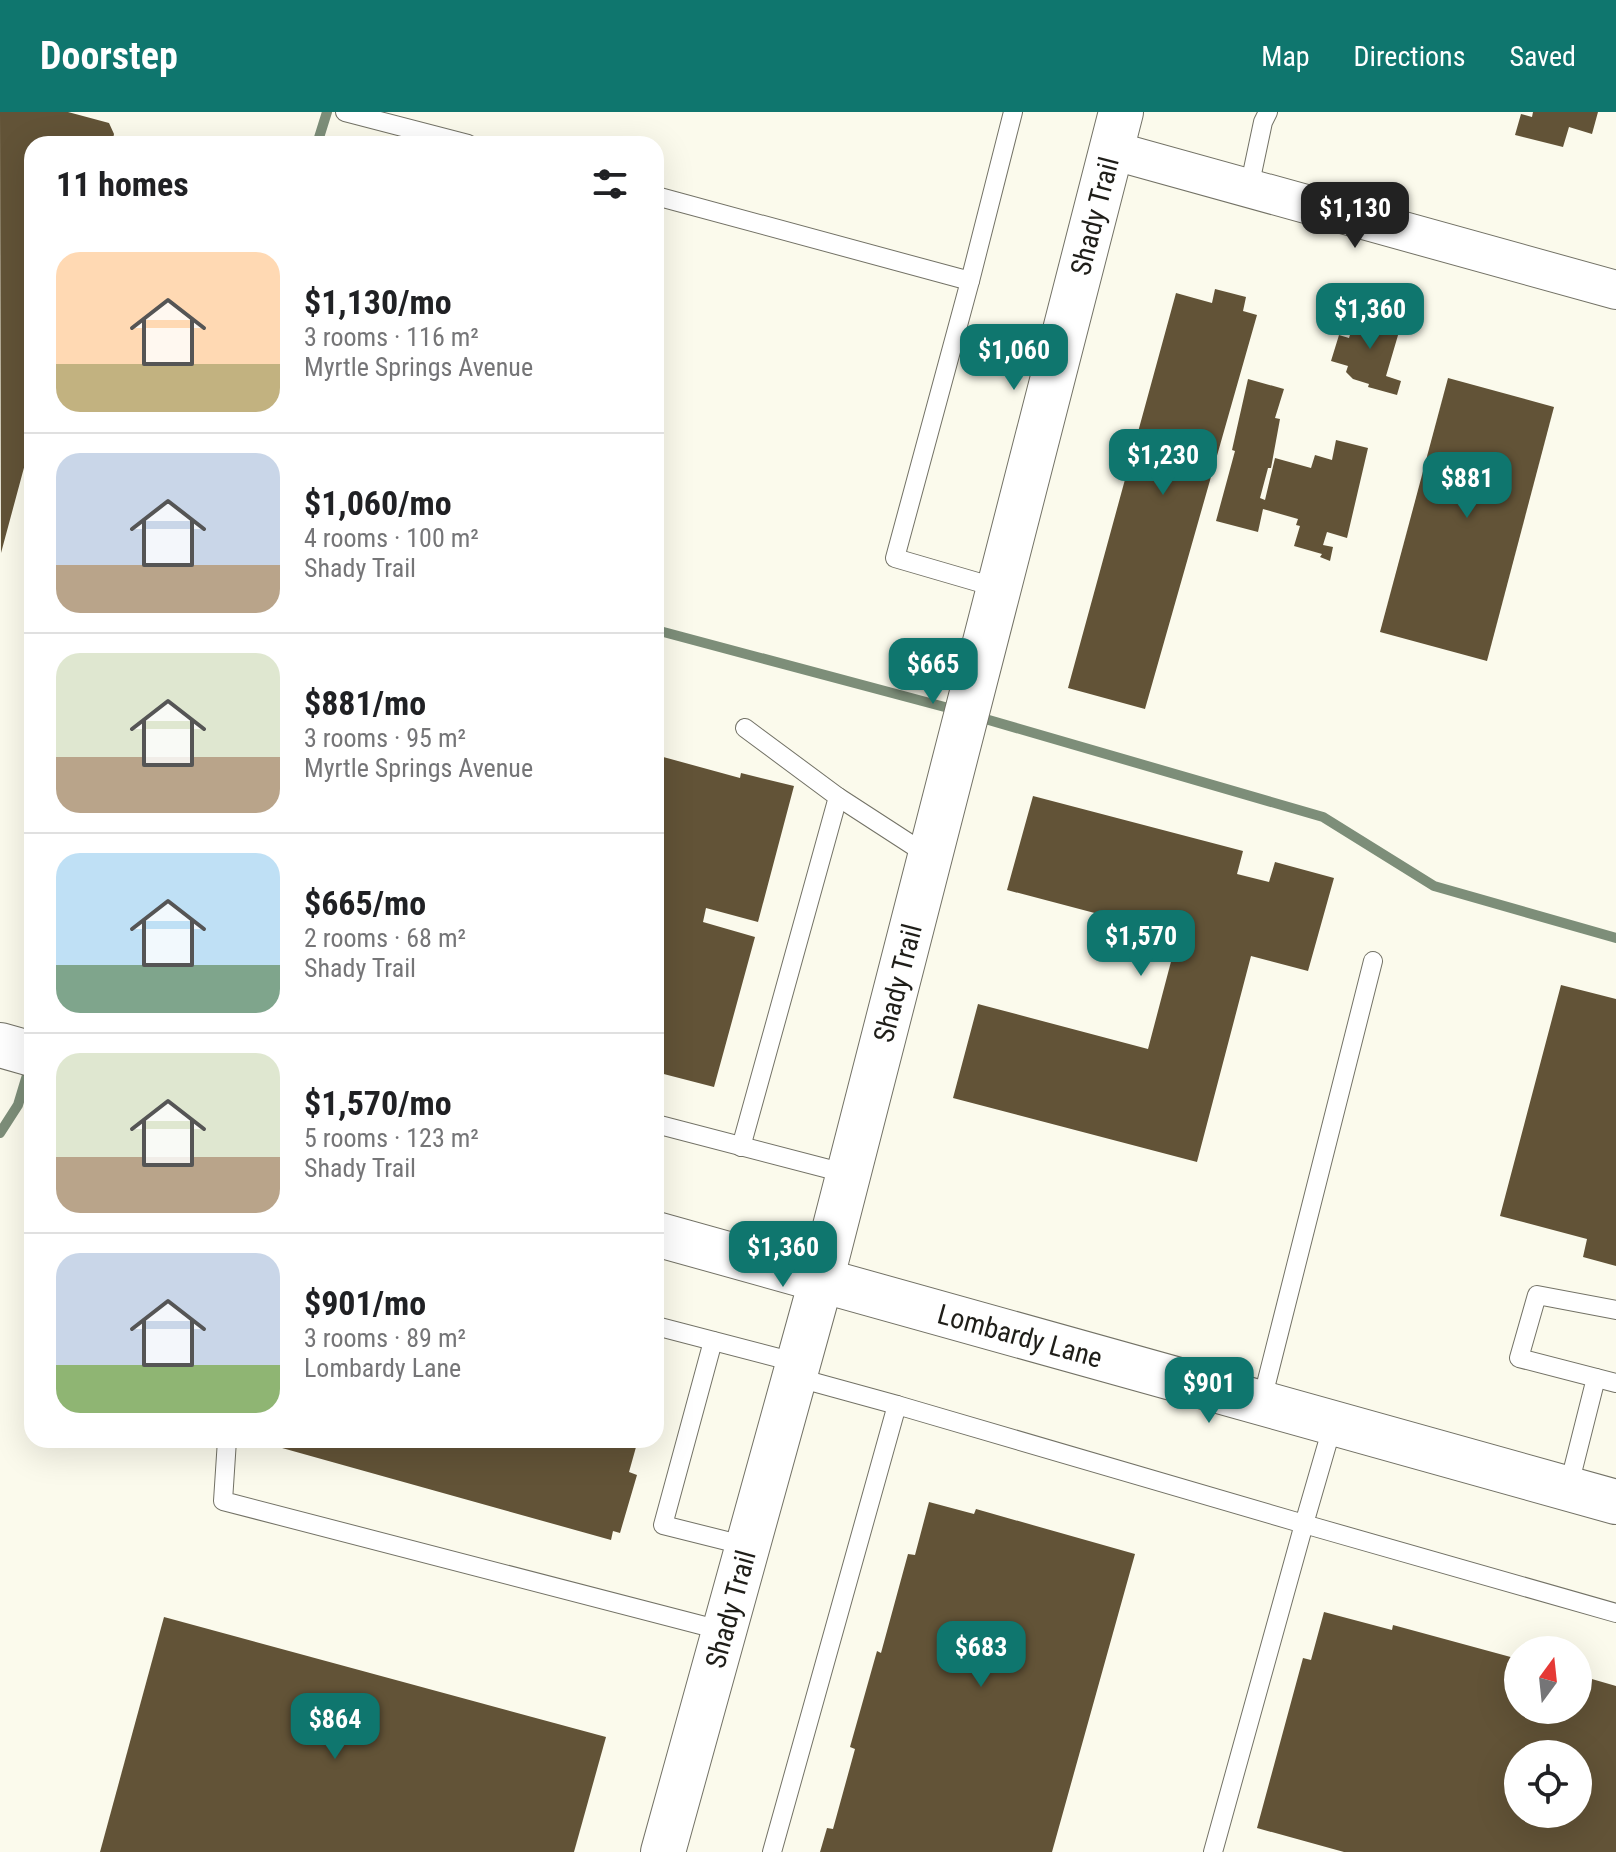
<!DOCTYPE html>
<html lang="en">
<head>
<meta charset="utf-8">
<style>
  :root { --surface:#fff; --page:#f6f6f6; --text:#202124; --muted:#757577; --line:#e0e0e0; --accent:#0f766e }
  body { margin:0; font-family:"Roboto Condensed",sans-serif; background:var(--page); color:var(--text); height:100vh; display:flex; flex-direction:column; font-size:30px; white-space:nowrap }
  * { box-sizing:border-box; margin:0 }
  p { font-size:26px; color:var(--muted) }
  .icon { flex:none; width:44px; height:44px; fill:none; stroke:currentColor; stroke-width:2; stroke-linecap:round; stroke-linejoin:round }
  .map { position:relative; flex:1; overflow:hidden }
  .sheet { position:absolute; left:24px; top:24px; width:640px; height:1312px; display:flex; flex-direction:column; background:var(--surface); border-radius:24px; box-shadow:0 8px 32px #0002 }
  .sheet>* { flex:none }
  .needle { width:52px; rotate:15deg }
  .buttons { position:absolute; left:1504px; top:1524px; display:grid; gap:16px }
  .buttons a { display:grid; place-items:center; width:88px; height:88px; border-radius:50%; background:var(--surface); box-shadow:0 8px 32px #0002; font-size:40px }
  .price { position:absolute; translate:-50% -68px; padding:0 18px; border-radius:16px; background:var(--accent); color:#fff; font-size:26px; line-height:52px; filter:drop-shadow(0 2px 4px #0008) }
  .price::after { content:''; position:absolute; left:50%; top:48px; width:24px; height:18px; margin-left:-12px; background:inherit; clip-path:polygon(0 0,100% 0,50% 100%) }
  .price.selected { background:#222; color:#fff }
  ul { padding:0; list-style:none }
  li { display:flex; align-items:center; gap:24px; height:200px; padding:0 32px }
  li+li { border-top:2px solid var(--line) }
  li span { display:grid; place-items:center; flex:none; width:224px; height:160px; border-radius:24px; color:#555 }
  li>.icon { margin-inline-start:auto }
  span .icon { width:96px; height:96px; fill:#fffc; stroke-width:1 }
  li b { font-size:34px }
  h2 { display:flex; justify-content:space-between; align-items:center; height:96px; padding:0 32px; font-size:34px }
  header { display:flex; align-items:center; gap:48px; box-sizing:border-box; height:112px; padding:0 40px; background:var(--accent); color:#fff }
  header strong { font-size:38px }
  nav { display:flex; gap:44px; margin-inline-start:auto; font-size:28px }
  .map>svg:first-child { display:block }
  .lines { fill:none; stroke-linecap:round; stroke-linejoin:round }
  .stream { stroke:#7d8e79; stroke-width:10 }
  .building { fill:#625337; fill-rule:evenodd }
  .service-casing { stroke:#737266; stroke-width:20 }
  .minor-casing { stroke:#737266; stroke-width:40 }
  .tertiary-casing { stroke:#737266; stroke-width:46 }
  .secondary-casing { stroke:#737266; stroke-width:46 }
  .service { stroke:#fff; stroke-width:18 }
  .minor { stroke:#fff; stroke-width:38 }
  .tertiary { stroke:#fff; stroke-width:44 }
  .secondary { stroke:#fff; stroke-width:44 }
  .labels { text-anchor:middle; dominant-baseline:central; stroke-width:8; stroke-linejoin:round; paint-order:stroke }
  .street-label { font-size:28px; fill:#1f1e19; stroke:#fbfaec }
</style>
</head>
<body>
<header>
<strong>Doorstep</strong>
<nav><a>Map</a><a>Directions</a><a>Saved</a></nav>
</header>
<div class="map">
<svg width="1616" height="1740" viewBox="0 0 1616 1740">
  <rect width="100%" height="100%" fill="#fbfaec"/>
  <g class="lines">
    <g class="stream">
      <path d="M317,32L327,0"/>
      <path d="M656,518L956,598"/>
      <path d="M975,604L1323,705L1434,774L1616,826"/>
      <path d="M0,1021L18,993L31,950"/>
    </g>
  </g>
  <g class="building">
    <path d="M0,0H68L109,11L114,22L112,32H32V326L1,441Z"/>
    <path d="M1533,0H1598L1592,22L1569,15L1563,35L1515,23L1521,2L1532,5Z"/>
    <path d="M1215,177L1246,185L1243,199L1257,203L1145,597L1068,576L1176,181L1212,191Z"/>
    <path d="M1357,200L1395,205L1393,211L1401,213L1386,264L1401,269L1397,283L1368,275L1369,272L1353,267L1346,260L1348,254L1331,249L1339,223L1349,226Z"/>
    <path d="M1448,266L1554,295L1487,549L1380,520Z"/>
    <path d="M1248,267L1284,277L1275,306L1280,307L1271,356H1268L1260,386L1265,388L1275,346L1311,356L1315,343L1332,348L1336,328L1368,336L1347,426L1327,420L1323,433L1333,435L1330,449L1320,445L1322,442L1294,434L1300,414L1296,413L1298,407L1263,397L1258,420L1216,409L1235,339L1232,338Z"/>
    <path d="M656,643L740,666L741,661L794,674L758,810L706,796L703,810L755,825L714,975L656,960Z"/>
    <path d="M1033,684L1243,739L1237,762L1269,770L1275,750L1334,766L1308,859L1251,844L1197,1050L953,986L978,892L1148,937L1178,823L1007,778Z"/>
    <path d="M1561,873L1616,887V1154L1583,1145L1587,1127L1500,1104Z"/>
    <path d="M638,1328L629,1360L637,1363L620,1421L613,1419L611,1428L257,1329Z"/>
    <path d="M929,1390L974,1402L976,1397L1135,1442L1052,1740H820L827,1716L833,1717L855,1637L850,1635L877,1539L881,1541L908,1442L915,1443Z"/>
    <path d="M1324,1500L1392,1518L1393,1513L1518,1547V1598H1578V1563L1616,1574V1740H1344L1257,1716L1303,1546L1311,1548ZM1518,1642H1578V1702H1518Z"/>
    <path d="M164,1505L606,1625L574,1740H100Z"/>
  </g>
  <g class="lines">
    <defs>
      <g id="service">
        <path d="M345,0L468,32"/>
        <path d="M1249,76L1263,10L1268,0"/>
        <path d="M656,84L970,169L1013,0"/>
        <path d="M970,169L895,446L998,476"/>
        <path d="M838,685L929,744"/>
        <path d="M656,1012L848,1062"/>
        <path d="M741,1035L838,685L745,616"/>
        <path d="M1616,1198L1537,1183L1519,1246L1616,1271"/>
        <path d="M656,1214L798,1251"/>
        <path d="M713,1229L663,1413L747,1434"/>
        <path d="M795,1265L897,1293"/>
        <path d="M1261,1292L1373,849"/>
        <path d="M1333,1312L1304,1412L1616,1501"/>
        <path d="M227,1328L223,1389L724,1519"/>
        <path d="M1568,1377L1596,1266"/>
        <path d="M772,1740L897,1293L1304,1412L1213,1740"/>
      </g>
      <path id="minor" d="M1111,38L1616,178"/>
      <g id="tertiary">
        <path id="s1" d="M663,1740L821,1169L1121,0"/>
      </g>
      <g id="secondary">
        <path d="M0,933L32,942"/>
        <path id="s2" d="M656,1122L1616,1390"/>
      </g>
    </defs>
    <use href="#service" class="service-casing"/>
    <use href="#minor" class="minor-casing"/>
    <use href="#tertiary" class="tertiary-casing"/>
    <use href="#secondary" class="secondary-casing"/>
    <use href="#service" class="service"/>
    <use href="#minor" class="minor"/>
    <use href="#tertiary" class="tertiary"/>
    <use href="#secondary" class="secondary"/>
  </g>
  <g class="labels">
    <g class="street-label">
      <text stroke="none"><textPath href="#s1" startOffset="1692">Shady Trail</textPath></text>
      <text stroke="none"><textPath href="#s1" startOffset="900">Shady Trail</textPath></text>
      <text stroke="none"><textPath href="#s2" startOffset="378">Lombardy Lane</textPath></text>
      <text stroke="none"><textPath href="#s1" startOffset="252">Shady Trail</textPath></text>
    </g>
  </g>
</svg>
<div class="buttons">
<a><svg class="needle" viewBox="-14 -14 28 28"><path d="M0-13l5 13h-10z" fill="#e53935"/><path d="M0 13l5-13h-10z" fill="#757577"/></svg></a>
<a><svg class="icon" aria-label="locate" viewBox="0 0 24 24"><circle cx="12" cy="12" r="6"/><path d="M12 2v4M12 18v4M2 12h4M18 12h4"/></svg></a>
</div>
<b class="price selected" style="left:1355px;top:138px">$1,130</b>
<b class="price" style="left:1370px;top:239px">$1,360</b>
<b class="price" style="left:1014px;top:280px">$1,060</b>
<b class="price" style="left:1163px;top:385px">$1,230</b>
<b class="price" style="left:1467px;top:408px">$881</b>
<b class="price" style="left:933px;top:594px">$665</b>
<b class="price" style="left:1141px;top:866px">$1,570</b>
<b class="price" style="left:783px;top:1177px">$1,360</b>
<b class="price" style="left:1209px;top:1313px">$901</b>
<b class="price" style="left:981px;top:1577px">$683</b>
<b class="price" style="left:335px;top:1649px">$864</b>
<section class="sheet">
<h2>11 homes<svg class="icon" aria-label="filters" viewBox="0 0 24 24"><path d="M4 7h16M4 17h16"/><circle cx="9" cy="7" r="2"/><circle cx="15" cy="17" r="2"/></svg></h2>
<ul>
<li><span style="background:linear-gradient(#ffd9b3 70%,#c2b280 0)"><svg class="icon" aria-label="home" viewBox="0 0 24 24"><path d="M3 11l9-7 9 7M6 9v11h12V9"/></svg></span><div><b>$1,130/mo</b><p>3 rooms · 116 m²</p><p>Myrtle Springs Avenue</p></div></li>
<li><span style="background:linear-gradient(#c9d6e8 70%,#b9a48a 0)"><svg class="icon" aria-label="home" viewBox="0 0 24 24"><path d="M3 11l9-7 9 7M6 9v11h12V9"/></svg></span><div><b>$1,060/mo</b><p>4 rooms · 100 m²</p><p>Shady Trail</p></div></li>
<li><span style="background:linear-gradient(#dfe7d0 65%,#b9a48a 0)"><svg class="icon" aria-label="home" viewBox="0 0 24 24"><path d="M3 11l9-7 9 7M6 9v11h12V9"/></svg></span><div><b>$881/mo</b><p>3 rooms · 95 m²</p><p>Myrtle Springs Avenue</p></div></li>
<li><span style="background:linear-gradient(#bfe0f5 70%,#7fa58c 0)"><svg class="icon" aria-label="home" viewBox="0 0 24 24"><path d="M3 11l9-7 9 7M6 9v11h12V9"/></svg></span><div><b>$665/mo</b><p>2 rooms · 68 m²</p><p>Shady Trail</p></div></li>
<li><span style="background:linear-gradient(#dfe7d0 65%,#b9a48a 0)"><svg class="icon" aria-label="home" viewBox="0 0 24 24"><path d="M3 11l9-7 9 7M6 9v11h12V9"/></svg></span><div><b>$1,570/mo</b><p>5 rooms · 123 m²</p><p>Shady Trail</p></div></li>
<li><span style="background:linear-gradient(#c9d6e8 70%,#8fb573 0)"><svg class="icon" aria-label="home" viewBox="0 0 24 24"><path d="M3 11l9-7 9 7M6 9v11h12V9"/></svg></span><div><b>$901/mo</b><p>3 rooms · 89 m²</p><p>Lombardy Lane</p></div></li>
</ul>
</section>
</div>
</body>
</html>
